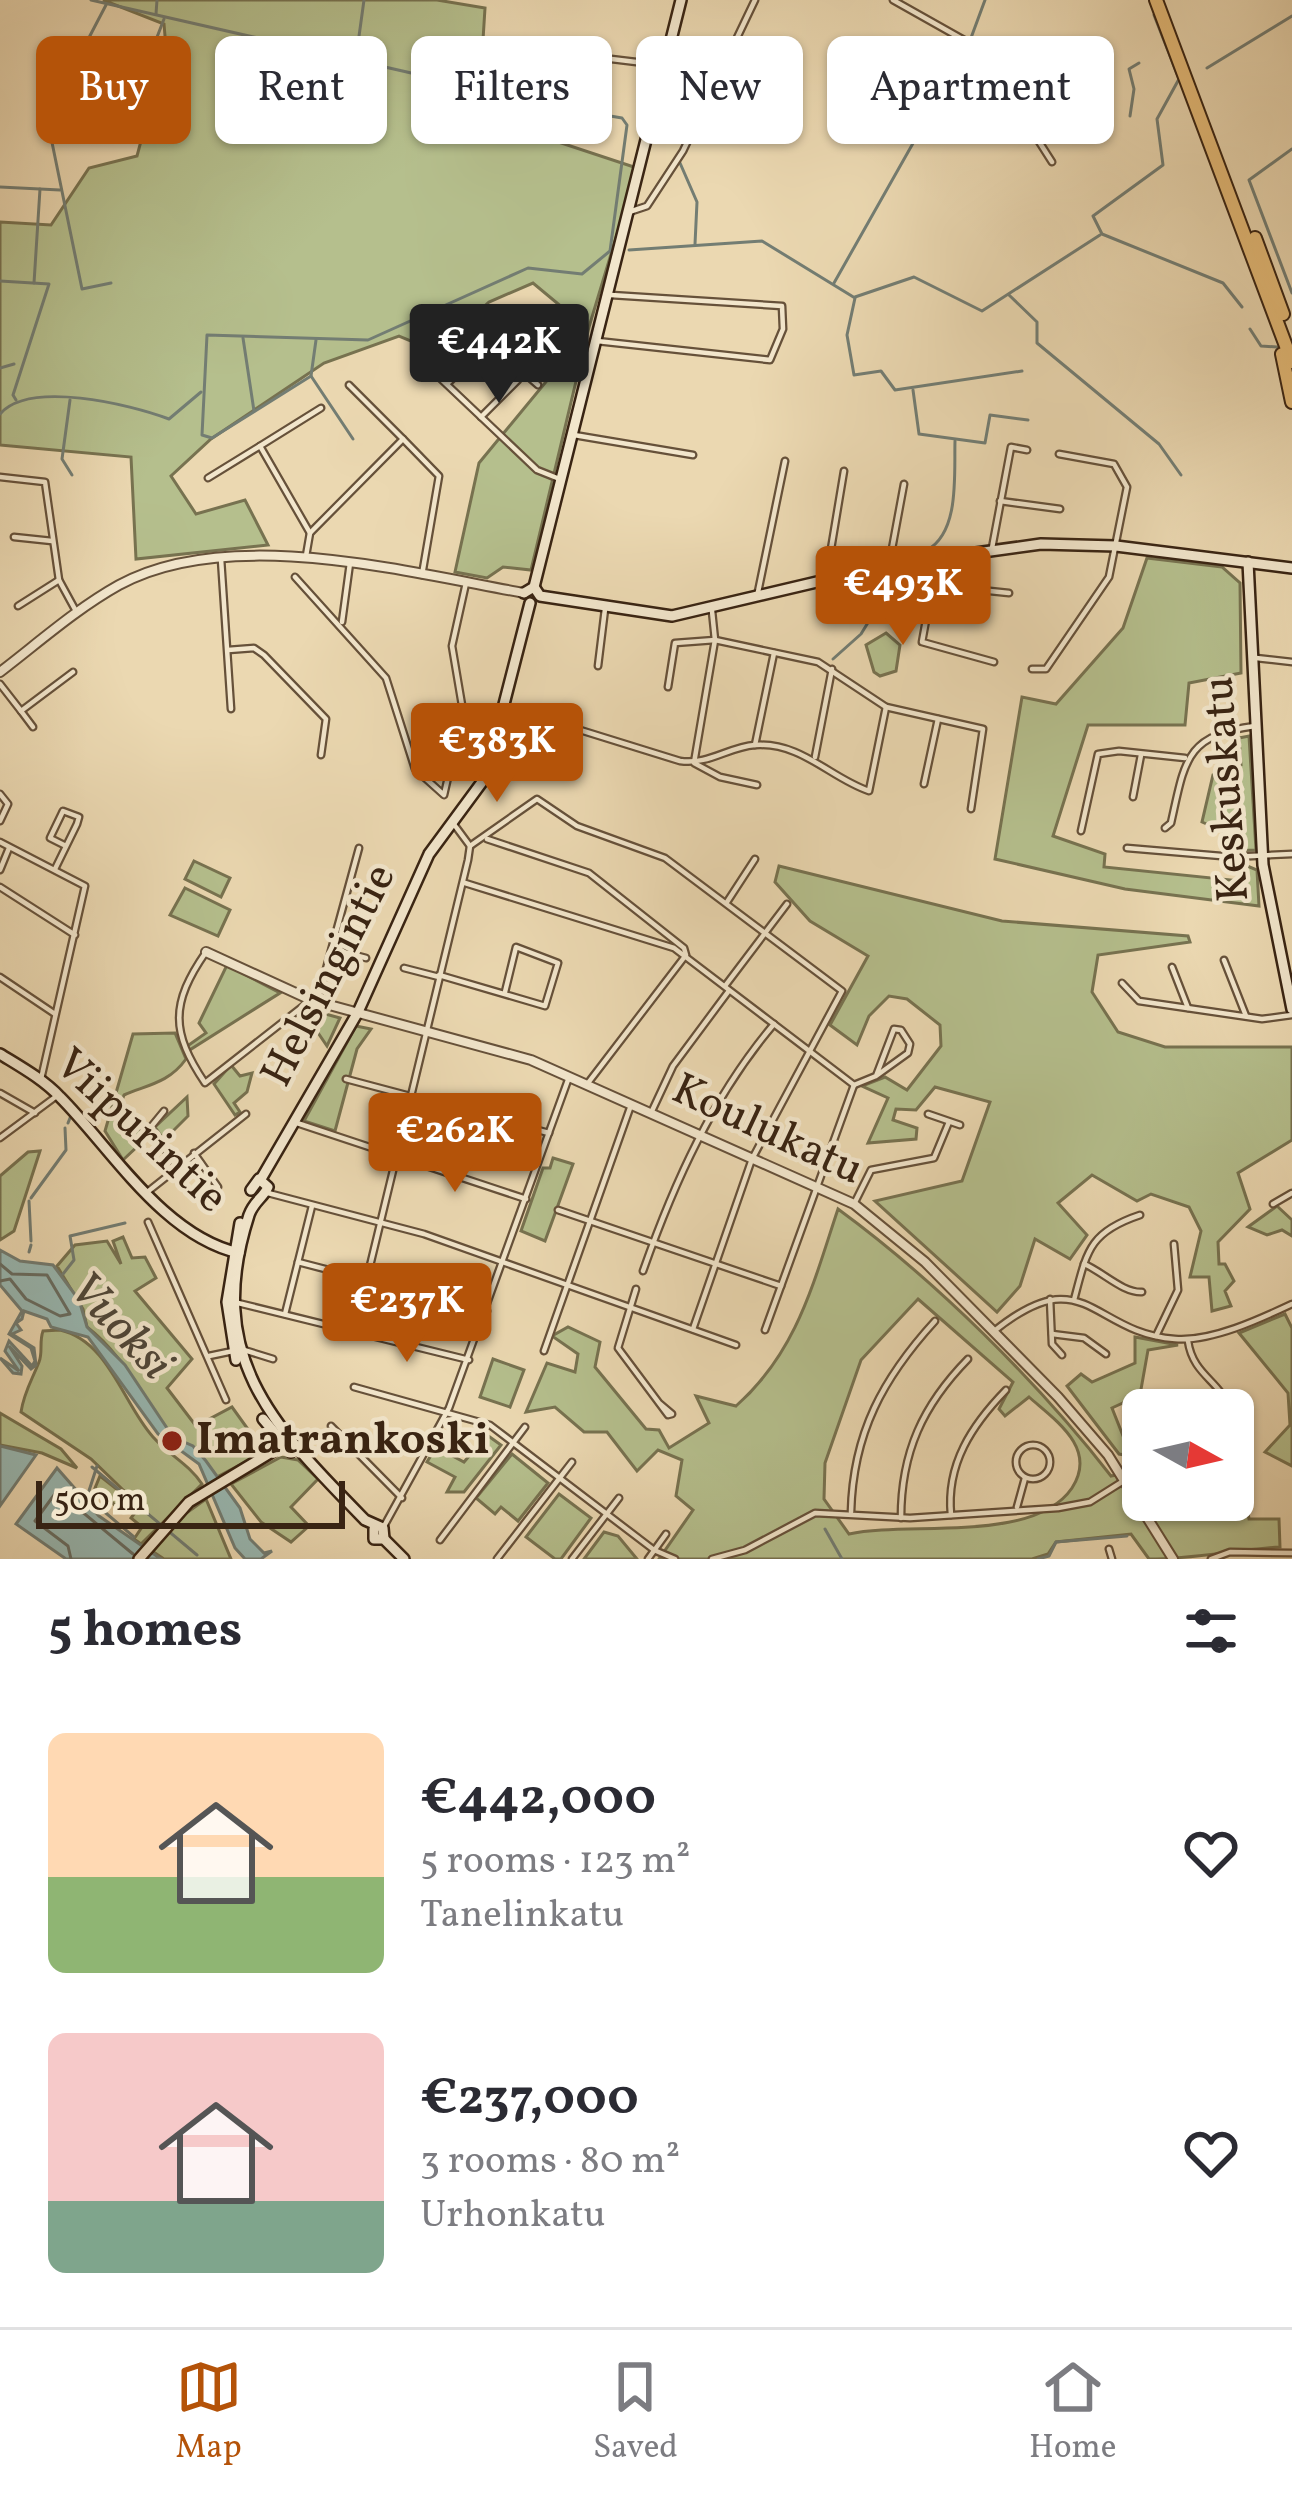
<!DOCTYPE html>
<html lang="en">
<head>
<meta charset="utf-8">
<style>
  :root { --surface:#fff; --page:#f2f2f3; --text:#2b2b33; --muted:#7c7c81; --line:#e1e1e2; --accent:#b45309 }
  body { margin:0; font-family:Vollkorn,serif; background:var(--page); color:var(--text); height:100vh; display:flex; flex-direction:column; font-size:45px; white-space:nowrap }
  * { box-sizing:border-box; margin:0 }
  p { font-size:39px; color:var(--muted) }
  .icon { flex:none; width:66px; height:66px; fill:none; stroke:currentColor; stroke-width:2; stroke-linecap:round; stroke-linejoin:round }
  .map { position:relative; height:1559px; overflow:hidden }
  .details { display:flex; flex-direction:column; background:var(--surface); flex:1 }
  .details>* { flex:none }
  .guide { position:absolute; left:36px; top:36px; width:1221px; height:108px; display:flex; gap:24px }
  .needle { width:78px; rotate:98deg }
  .buttons { position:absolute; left:1122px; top:1389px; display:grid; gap:24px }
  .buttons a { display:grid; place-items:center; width:132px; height:132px; border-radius:18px; background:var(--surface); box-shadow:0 3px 9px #0004; font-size:60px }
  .scale { position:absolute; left:36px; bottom:30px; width:309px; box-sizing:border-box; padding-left:12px; border:6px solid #392413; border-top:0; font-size:33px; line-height:42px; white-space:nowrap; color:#392413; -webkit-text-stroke:9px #f2e6cc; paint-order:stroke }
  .price { position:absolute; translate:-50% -102px; padding:0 27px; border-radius:12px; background:var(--accent); color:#fff; font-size:39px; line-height:78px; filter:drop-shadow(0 3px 6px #0008) }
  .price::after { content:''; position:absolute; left:50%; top:72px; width:36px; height:27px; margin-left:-18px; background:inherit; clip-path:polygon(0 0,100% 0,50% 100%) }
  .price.on { background:#222; color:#fff }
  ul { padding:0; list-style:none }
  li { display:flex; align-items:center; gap:36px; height:300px; padding:0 48px }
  li span { display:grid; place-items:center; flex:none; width:336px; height:240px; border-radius:18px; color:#555 }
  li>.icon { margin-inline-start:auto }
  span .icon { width:144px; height:144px; fill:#fffc; stroke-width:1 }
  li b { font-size:51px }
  h2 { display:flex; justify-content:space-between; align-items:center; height:144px; padding:0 48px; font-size:51px }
  .pill { padding:0 42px; border-radius:18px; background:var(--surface); box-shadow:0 3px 9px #0004; font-size:42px; line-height:108px }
  .pill.on { background:var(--accent); color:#fff }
  .tab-bar { display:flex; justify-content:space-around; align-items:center; height:168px; border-top:3px solid var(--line); background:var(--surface); font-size:33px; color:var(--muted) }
  .tab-bar a { display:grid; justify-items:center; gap:6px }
  .tab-bar .on { color:var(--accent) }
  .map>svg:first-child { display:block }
  .green { fill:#b5bf8d; stroke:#777250; stroke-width:3; fill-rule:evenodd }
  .water { fill:#99b9b3; stroke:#737d73; stroke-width:3 }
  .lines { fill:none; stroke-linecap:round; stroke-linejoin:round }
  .shore { stroke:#696e63; stroke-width:3 }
  .stream { stroke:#737d73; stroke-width:3 }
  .minor-casing { stroke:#66513a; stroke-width:9 }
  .tertiary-casing { stroke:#66513a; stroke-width:12 }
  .secondary-casing { stroke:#392413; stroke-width:14 }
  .trunk-casing { stroke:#392413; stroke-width:16 }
  .minor { stroke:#f2e6cc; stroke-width:4.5 }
  .tertiary { stroke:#f2e6cc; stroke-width:8 }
  .secondary { stroke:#f2e6cc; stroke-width:9 }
  .trunk { stroke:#e6bc78; stroke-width:12 }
  .poi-dot { fill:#8f2418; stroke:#f2e6cc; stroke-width:4.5 }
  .labels { text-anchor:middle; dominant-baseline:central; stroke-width:9; stroke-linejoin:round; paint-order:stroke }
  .street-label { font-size:45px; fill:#392413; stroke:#f2e6cc }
  .poi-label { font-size:45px; font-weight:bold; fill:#392413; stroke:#f2e6cc; text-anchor:start }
  .water-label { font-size:48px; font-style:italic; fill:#51493b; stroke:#f2e6cc }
</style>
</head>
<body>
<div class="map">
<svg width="1292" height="1559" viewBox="0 0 1292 1559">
  <rect width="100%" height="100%" fill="#ebd8b1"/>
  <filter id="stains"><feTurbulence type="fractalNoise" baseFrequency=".00167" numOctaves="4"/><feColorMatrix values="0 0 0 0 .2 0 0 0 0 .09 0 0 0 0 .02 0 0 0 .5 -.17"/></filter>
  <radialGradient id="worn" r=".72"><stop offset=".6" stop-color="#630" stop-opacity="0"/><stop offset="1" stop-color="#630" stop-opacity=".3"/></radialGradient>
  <g class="green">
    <path d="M103,0H437L485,8L480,88L523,115L534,134L637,168L589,327L531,570L503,567L487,578L455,572L479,463L578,343L563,308L533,283L489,302L435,351L399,336L324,363L211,439L171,476L196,514L245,500L268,545L136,559L131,457L0,445V222L51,225L89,168L137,156L166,48L164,24Z"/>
    <path d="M1147,558L1222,567L1240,583L1241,673L1189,683L1185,725H1088L1053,836L1105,854L1104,867L1240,881L1245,865L1257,870L1259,906L1125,889L995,859L1022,697L1056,704L1123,628Z"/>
    <path d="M886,633L900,645L896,671L880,676L874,672L866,645Z"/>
    <path d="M1249,736L1256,850L1228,851L1229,834L1202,822L1213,775L1241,765L1239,738Z"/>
    <path d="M194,861L230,878L221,897L185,879Z"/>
    <path d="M779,866L1002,921L1188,936L1190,942L1098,955L1092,992L1118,1032L1165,1047H1292V1140L1238,1173L1250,1209L1218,1242L1219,1264H1225L1234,1281L1225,1291L1231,1306L1212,1311L1209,1277H1190L1201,1231L1189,1207L1151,1194L1137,1201L1092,1175L1058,1203L1087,1235L1070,1259L1035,1239L1020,1286L997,1312L875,1201L962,1181L990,1102L935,1087L916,1110L896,1109L893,1120L917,1128L916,1139L868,1143L888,1098L862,1086L885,1077L907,1090L941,1046L940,1025L907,999L889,996L869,1016L857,1045L830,1025L868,956L810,921L775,882Z"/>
    <path d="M185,888L230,910L218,936L170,915Z"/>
    <path d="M227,965L280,993L188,1051L186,1047L206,1033L199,1023Z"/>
    <path d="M311,1010L340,1018L327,1046L308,1018Z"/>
    <path d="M356,1026L371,1029L357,1049L335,1131L304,1121Z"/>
    <path d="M175,1033L186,1059C169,1083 147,1085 124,1095L120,1106L142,1132V1142L123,1160L105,1131L133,1034Z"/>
    <path d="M231,1065L240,1076L252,1073L247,1092L234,1103L240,1112L235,1115L214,1084Z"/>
    <path d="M187,1097L188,1116L164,1140L155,1127Z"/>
    <path d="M40,1151L14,1231L0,1240V1176L28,1152Z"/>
    <path d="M553,1158L573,1164L545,1241L521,1231L543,1168H550Z"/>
    <path d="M1277,1206L1292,1220V1236L1282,1230L1267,1235L1248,1227Z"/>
    <path d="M838,1209C935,1280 1037,1381 1111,1476L1131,1472L1143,1488V1500H1152L1167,1518L1187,1500H1233L1236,1468L1239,1505L1247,1506L1249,1519H1279L1280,1547C1234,1550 1194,1559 1149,1559L1131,1534L1056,1542L1048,1554L1032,1559H659L693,1510L676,1496L682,1460L658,1450L637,1471L607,1432H584L555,1407L526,1412L547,1363L575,1372L578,1354L552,1336L568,1327L600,1342L595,1367L646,1429L659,1430L669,1448L709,1423L696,1396L736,1406C797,1352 813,1284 838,1209ZM918,1299L1013,1382L999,1409L1005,1416L1029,1397C1055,1420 1098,1448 1072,1488C1034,1544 909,1521 849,1534L824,1499L825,1463L861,1360Z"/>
    <path d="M123,1237L132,1258L145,1257L156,1278L135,1291L192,1359L167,1388L196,1426L232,1407L255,1439L249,1445L257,1456L215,1478C201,1444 184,1452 169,1432C142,1397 123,1354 87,1327L83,1309L57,1266L75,1245L107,1241L121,1264L113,1241Z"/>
    <path d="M1285,1314L1292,1328V1466L1265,1452L1290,1425L1288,1393L1239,1333Z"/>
    <path d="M60,1330C109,1341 123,1404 153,1437C169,1455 189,1464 202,1484L141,1544L134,1539L142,1527L131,1518L137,1510L129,1504L123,1512L95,1488L100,1476L147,1513L91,1459L21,1412C24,1392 32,1380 39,1362C43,1352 39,1342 43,1331Z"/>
    <path d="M1135,1337L1178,1345L1148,1350L1140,1395L1112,1408L1131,1456L1119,1454L1067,1386L1081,1374L1092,1382L1135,1363Z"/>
    <path d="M493,1359L524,1370L510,1407L480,1397Z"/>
    <path d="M0,1413L61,1449L77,1468L42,1453L0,1445Z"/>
    <path d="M487,1435L501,1445L464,1492H447L455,1477L427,1462L436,1447L464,1462Z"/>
    <path d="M512,1454L548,1483L518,1521L501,1507L495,1514L476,1498Z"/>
    <path d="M281,1457L298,1460L318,1479L291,1507L309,1526L291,1542L261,1522L231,1484Z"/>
    <path d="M559,1494L591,1518L561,1559H555L526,1537Z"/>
    <path d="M206,1499L231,1559H164L152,1551L178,1519Z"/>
    <path d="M604,1532L618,1536L637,1559H584Z"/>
  </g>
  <g class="water">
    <path d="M0,1250L20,1261L53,1265L79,1300L87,1327L125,1365L173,1437L193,1446L206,1461L240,1508L250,1539L264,1553L272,1551L261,1559H245L235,1548L199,1464L158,1434L88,1337L51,1327L47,1319L24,1311L22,1319L16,1323L21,1330L12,1334L34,1348L36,1365L31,1369L9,1346L22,1366L21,1374L13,1373L0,1358L19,1371L5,1351L9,1341L32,1366L35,1361L31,1348L9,1334L22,1311L0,1285Z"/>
    <path d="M0,1446L36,1455L0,1506Z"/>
    <path d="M57,1468L99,1516L161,1559H66L16,1524Z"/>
  </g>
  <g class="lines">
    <g class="shore">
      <path d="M0,1264L12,1274L47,1275L70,1314L60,1316L26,1299L10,1279L0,1281"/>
      <path d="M71,1559L68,1546L35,1521L57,1491L133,1554"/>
    </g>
    <g class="stream">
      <path d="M91,0L420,75"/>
      <path d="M106,5L47,118L82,289L111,283"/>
      <path d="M156,14L157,0"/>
      <path d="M1154,15L1179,79L1157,119L1163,165L1093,216L1102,234L1223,283L1242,307"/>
      <path d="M356,58L364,0"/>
      <path d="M1207,68L1292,16"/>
      <path d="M1130,116L1134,89L1129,69L1139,63"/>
      <path d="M51,118L122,128L164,19"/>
      <path d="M1292,149L1249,180L1292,293"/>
      <path d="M680,163L697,202L695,244"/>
      <path d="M0,187L60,190"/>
      <path d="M629,250L762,241L855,298L847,335L854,375L881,371L895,390L1022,371"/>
      <path d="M0,281L49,284L13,395L16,400"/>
      <path d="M34,283L40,189"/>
      <path d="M834,283L968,46L985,0"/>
      <path d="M1009,295L1037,322V343L1159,444L1181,475"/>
      <path d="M855,297L914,277L982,311L1100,235"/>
      <path d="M1250,329L1261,346L1277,347"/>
      <path d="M243,338L254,411"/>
      <path d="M316,340L311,376L353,439"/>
      <path d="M0,368L14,364"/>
      <path d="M311,376L212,438L202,435L207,335L368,340L528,268L582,274L610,251L627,125L622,118L587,112"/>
      <path d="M913,390L919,434L985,443L990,415L1028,420"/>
      <path d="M70,400L62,459L72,475"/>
      <path d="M0,414C29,380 129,404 169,419L201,392"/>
      <path d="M927,550C960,532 954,474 955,441"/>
      <path d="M833,659L861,634L902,567"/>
      <path d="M68,1123L70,1118"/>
      <path d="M31,1198L66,1150L65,1128"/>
      <path d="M29,1201L31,1241"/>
      <path d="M29,1252L31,1245"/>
      <path d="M63,1274L74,1260L70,1236L125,1223"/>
      <path d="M97,1466L87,1497L134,1537"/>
      <path d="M92,1467L197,1555"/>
      <path d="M825,1529L842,1559"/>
      <path d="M1038,1559L1049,1556L1056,1542L1127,1536"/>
    </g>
    <defs>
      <g id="minor">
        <path d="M893,0L980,49L1052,162"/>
        <path d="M488,44L661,65"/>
        <path d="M629,212L647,206L683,151L755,0"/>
        <path d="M481,331L492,343"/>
        <path d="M597,341L770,360L783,329L782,306L611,295"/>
        <path d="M421,360L537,470L557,478"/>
        <path d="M514,363L545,329"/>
        <path d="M522,371L538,385"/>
        <path d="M447,384L489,343L520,368L518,380L481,417"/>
        <path d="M349,385L403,439"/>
        <path d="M574,435L693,455"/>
        <path d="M260,446L321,408"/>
        <path d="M0,477L45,482L59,580L77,613"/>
        <path d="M208,478L260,446L310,533"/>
        <path d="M1000,501L1060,509"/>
        <path d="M14,537L52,541"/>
        <path d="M992,548L1011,447L1027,450"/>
        <path d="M306,556L310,533L403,439L439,476L422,575"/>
        <path d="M221,559L231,709"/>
        <path d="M930,563L933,582L922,642L994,662"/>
        <path d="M889,565L904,484"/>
        <path d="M295,577L386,678L415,769L444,795L463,711L452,646L466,583"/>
        <path d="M826,579L844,471"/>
        <path d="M932,585L1009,593"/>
        <path d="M758,592L785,461"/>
        <path d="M18,606L59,580"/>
        <path d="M712,611L715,640L694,763L720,777L757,785"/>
        <path d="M342,622L350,563"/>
        <path d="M228,650L254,648L264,655L326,719L321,755"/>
        <path d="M1256,658L1292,662"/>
        <path d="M598,666L605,609"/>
        <path d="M1032,669H1046L1109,577L1127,487L1114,464L1059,454"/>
        <path d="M0,684L21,711L73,672"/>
        <path d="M668,687L675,643L715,640L818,662L886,707L983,729L971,809"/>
        <path d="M506,707L680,761C709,765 728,747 755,745C802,742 830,778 869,791L886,707"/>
        <path d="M21,711L33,727"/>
        <path d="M755,745L774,653"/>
        <path d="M545,753L550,719"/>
        <path d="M815,757L832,669"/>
        <path d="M924,784L938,719"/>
        <path d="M0,794L8,804L0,821"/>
        <path d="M1133,797L1141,755"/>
        <path d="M1165,828L1171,823C1185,761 1185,735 1255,726"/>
        <path d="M1081,831L1098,754L1119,751L1185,758"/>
        <path d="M487,839L589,873L684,948L686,955L588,1083"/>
        <path d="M0,842L85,886L41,1079"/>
        <path d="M470,846L537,799L577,826L665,858L842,991L752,1159L693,1329"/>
        <path d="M1127,848L1233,857L1292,854"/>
        <path d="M55,869L77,824L79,817L63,811L50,838L66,846"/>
        <path d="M0,870L9,848"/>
        <path d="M465,883L674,948L854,1085"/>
        <path d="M0,887L75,935"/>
        <path d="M727,902L755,859"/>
        <path d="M332,949L366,958"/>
        <path d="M206,952C170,1004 171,1032 205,1083L311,1000"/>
        <path d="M1224,960L1246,1016"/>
        <path d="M1172,967L1188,1008"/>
        <path d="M404,968L439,977"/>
        <path d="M439,975L545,1006L558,963L516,947L505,992"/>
        <path d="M0,977L55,1014"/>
        <path d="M1122,983L1139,1001L1262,1019L1292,1015"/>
        <path d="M725,986L787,904"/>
        <path d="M317,1002L359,848"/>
        <path d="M346,1079L549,1133"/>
        <path d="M854,1085L876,1076L894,1029L901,1030L910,1044L908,1053L876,1076"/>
        <path d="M0,1093L35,1113"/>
        <path d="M164,1111L150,1128L177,1167"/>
        <path d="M651,1113L673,1066L728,992"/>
        <path d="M928,1114L960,1125"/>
        <path d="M294,1122L526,1199"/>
        <path d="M0,1138L58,1095"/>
        <path d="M194,1153L218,1187"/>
        <path d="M146,1193L246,1114"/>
        <path d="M268,1193L424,1234L736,1345"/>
        <path d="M854,1204L871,1170L934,1158L949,1122"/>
        <path d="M1273,1204L1292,1193"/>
        <path d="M558,1210L781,1286"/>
        <path d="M148,1222L226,1400"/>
        <path d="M298,1262L487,1311"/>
        <path d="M1084,1264C1103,1272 1123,1293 1142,1292"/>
        <path d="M643,1271C674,1183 713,1096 774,1024"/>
        <path d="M636,1289L618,1348L668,1415L672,1414L659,1403"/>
        <path d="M1050,1299L1052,1344L1062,1355"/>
        <path d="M1074,1300C1087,1251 1089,1232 1140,1215"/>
        <path d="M238,1303L469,1360"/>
        <path d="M285,1314L312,1206"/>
        <path d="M765,1330L854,1085"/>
        <path d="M354,1332L468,860L470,846L453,823"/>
        <path d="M993,1332C1085,1257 1091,1333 1175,1339C1211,1342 1260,1319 1292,1304"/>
        <path d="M1052,1334L1084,1338L1106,1354"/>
        <path d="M1156,1336L1178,1290L1174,1244"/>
        <path d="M1188,1341C1193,1377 1224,1382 1228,1410"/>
        <path d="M244,1350L273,1359"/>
        <path d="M544,1351L630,1108"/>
        <path d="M209,1356L233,1351"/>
        <path d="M354,1387L490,1425L654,1550L675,1559"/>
        <path d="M331,1426L402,1498"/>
        <circle cx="1033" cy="1462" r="17"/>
        <path d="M1017,1507L1025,1478"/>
        <path d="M851,1512C853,1433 883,1378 935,1321"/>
        <path d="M951,1515C946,1464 972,1425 1006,1390"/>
        <path d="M901,1518C901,1452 923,1405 968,1359"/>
        <path d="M383,1528L449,1408L568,1080"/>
        <path d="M440,1540L525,1427"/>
        <path d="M1109,1549L1112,1559"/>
        <path d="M497,1559L572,1462"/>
        <path d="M572,1559L619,1498"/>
        <path d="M648,1559L666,1534"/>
        <path d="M712,1559L745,1550L815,1513L910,1518L1058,1508L1090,1502L1125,1480"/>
        <path d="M1211,1559L1230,1552L1292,1553"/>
      </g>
      <g id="tertiary">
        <path d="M0,672C38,643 76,609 119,585C228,525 408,572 524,593"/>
        <path d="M206,952L311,1000L531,1060L854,1204L925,1262L1058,1397L1108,1455L1173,1559"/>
      </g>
      <g id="secondary">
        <path d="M1248,562L1263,865L1292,1009"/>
        <path d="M534,587L681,0"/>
        <path d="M524,593L534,587L540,596L672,616L889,565L1041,544L1116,546L1292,568"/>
        <path d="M0,1054C21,1067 43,1079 60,1097C111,1148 163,1236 239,1253"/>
        <path d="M261,1179L358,1012L429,854L485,778L530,603"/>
        <path d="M251,1190L259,1179L268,1187C263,1198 254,1201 249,1215C203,1357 273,1426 365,1520L383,1528L384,1539"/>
        <path d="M236,1360L227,1302L240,1223"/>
        <path d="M263,1419L291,1452"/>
        <path d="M374,1529V1539H384L404,1559"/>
        <path d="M139,1559L189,1502L285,1444"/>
      </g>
      <g id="trunk">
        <path d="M1156,0L1292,362"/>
        <path d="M1255,238L1283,314"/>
        <path d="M1282,354L1292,402"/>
      </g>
    </defs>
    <use href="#minor" class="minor-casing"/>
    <use href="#tertiary" class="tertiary-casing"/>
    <use href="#secondary" class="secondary-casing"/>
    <use href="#trunk" class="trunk-casing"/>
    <use href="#minor" class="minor"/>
    <use href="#tertiary" class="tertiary"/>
    <use href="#secondary" class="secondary"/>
    <use href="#trunk" class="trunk"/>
  </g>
  <circle class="poi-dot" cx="172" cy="1441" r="12"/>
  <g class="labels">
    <g class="street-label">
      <text transform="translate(1228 789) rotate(-94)">Keskuskatu</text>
      <text transform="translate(330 976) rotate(-63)">Helsingintie</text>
      <text transform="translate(767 1131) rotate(25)">Koulukatu</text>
      <text transform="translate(140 1132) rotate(43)">Viipurintie</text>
    </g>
    <g class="poi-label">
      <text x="196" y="1441">Imatrankoski</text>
    </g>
    <g class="water-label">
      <text transform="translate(119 1327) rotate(47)">Vuoksi</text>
    </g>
  </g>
  <rect width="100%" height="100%" filter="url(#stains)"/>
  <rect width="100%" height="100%" fill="url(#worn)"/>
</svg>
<div class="buttons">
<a><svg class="needle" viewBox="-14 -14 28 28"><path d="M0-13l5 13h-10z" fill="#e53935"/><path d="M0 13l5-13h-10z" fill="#7c7c81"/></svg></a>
</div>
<div class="scale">500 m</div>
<b class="price on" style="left:499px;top:406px">€442K</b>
<b class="price" style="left:903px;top:648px">€493K</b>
<b class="price" style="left:497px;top:805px">€383K</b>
<b class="price" style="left:455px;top:1195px">€262K</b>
<b class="price" style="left:407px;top:1365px">€237K</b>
<div class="guide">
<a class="pill on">Buy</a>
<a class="pill">Rent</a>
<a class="pill">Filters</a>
<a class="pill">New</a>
<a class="pill">Apartment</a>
</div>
</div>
<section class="details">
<h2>5 homes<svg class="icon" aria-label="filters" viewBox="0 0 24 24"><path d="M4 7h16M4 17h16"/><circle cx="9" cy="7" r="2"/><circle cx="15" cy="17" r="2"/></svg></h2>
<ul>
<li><span style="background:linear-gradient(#ffd9b3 60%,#8fb573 0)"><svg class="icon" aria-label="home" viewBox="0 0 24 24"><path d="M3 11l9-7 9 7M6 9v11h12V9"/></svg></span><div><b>€442,000</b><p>5 rooms · 123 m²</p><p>Tanelinkatu</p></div><svg class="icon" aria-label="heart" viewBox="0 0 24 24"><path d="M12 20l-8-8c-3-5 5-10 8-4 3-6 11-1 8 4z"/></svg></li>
<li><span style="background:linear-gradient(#f6c9c9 70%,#7fa58c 0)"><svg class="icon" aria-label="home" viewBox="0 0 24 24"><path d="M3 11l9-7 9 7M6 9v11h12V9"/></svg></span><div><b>€237,000</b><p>3 rooms · 80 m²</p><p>Urhonkatu</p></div><svg class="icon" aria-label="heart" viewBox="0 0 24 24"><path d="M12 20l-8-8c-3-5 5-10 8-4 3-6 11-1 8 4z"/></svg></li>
</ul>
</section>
<nav class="tab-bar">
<a class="on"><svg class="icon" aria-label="map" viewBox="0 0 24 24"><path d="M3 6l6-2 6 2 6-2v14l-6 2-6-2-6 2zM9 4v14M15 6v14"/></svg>Map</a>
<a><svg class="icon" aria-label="saved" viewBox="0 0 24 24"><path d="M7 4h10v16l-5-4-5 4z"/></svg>Saved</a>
<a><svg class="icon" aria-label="home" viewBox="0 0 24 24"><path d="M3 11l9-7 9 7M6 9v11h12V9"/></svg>Home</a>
</nav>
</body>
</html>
